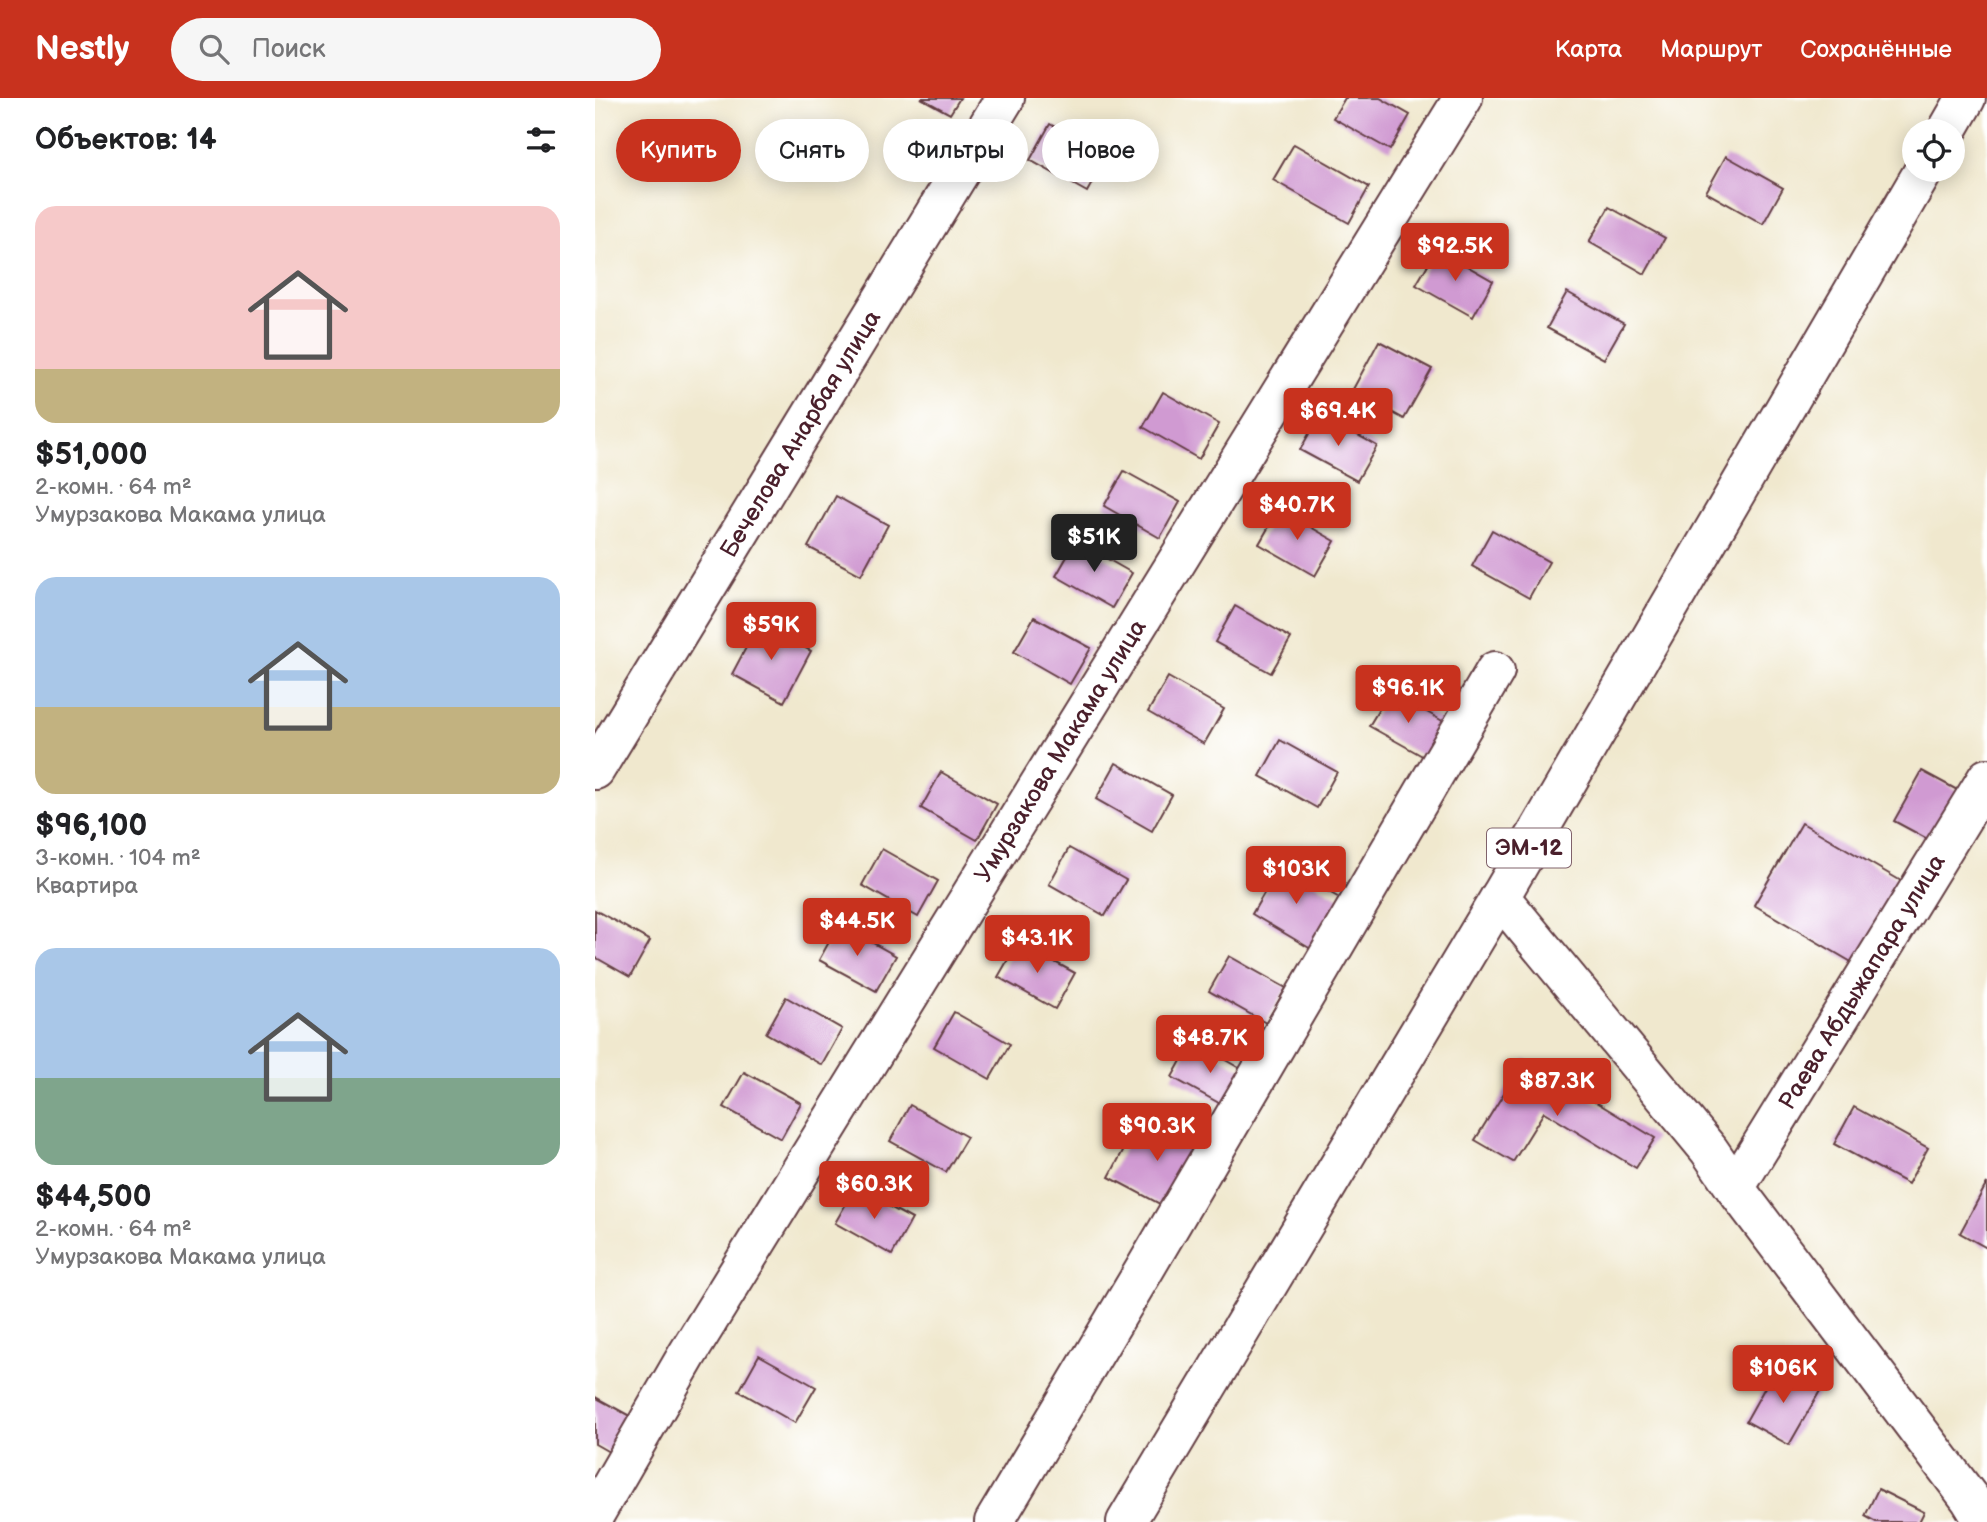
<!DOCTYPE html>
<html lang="ru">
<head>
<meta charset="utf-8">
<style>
  :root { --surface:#fff; --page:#f6f6f6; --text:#202124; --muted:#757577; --accent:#c8321e }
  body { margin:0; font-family:"Balsamiq Sans",sans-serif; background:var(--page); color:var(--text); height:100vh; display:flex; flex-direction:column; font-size:26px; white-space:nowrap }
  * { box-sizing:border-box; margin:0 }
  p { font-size:23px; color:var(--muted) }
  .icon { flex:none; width:38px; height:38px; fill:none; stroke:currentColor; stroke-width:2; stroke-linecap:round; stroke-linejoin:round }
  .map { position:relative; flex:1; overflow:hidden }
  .drawer { display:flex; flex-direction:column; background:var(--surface); width:595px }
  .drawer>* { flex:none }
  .banner { position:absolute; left:21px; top:21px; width:665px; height:63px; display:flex; gap:14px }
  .tools { position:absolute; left:1307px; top:21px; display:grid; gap:14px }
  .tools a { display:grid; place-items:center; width:63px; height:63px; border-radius:50%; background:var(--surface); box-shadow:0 4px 18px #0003; font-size:35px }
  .price { position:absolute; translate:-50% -60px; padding:0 16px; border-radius:7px; background:var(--accent); color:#fff; font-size:23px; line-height:46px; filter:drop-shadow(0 2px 4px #0008) }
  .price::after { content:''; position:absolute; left:50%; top:42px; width:21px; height:16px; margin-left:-10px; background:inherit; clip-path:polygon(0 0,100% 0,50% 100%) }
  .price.active { background:#222; color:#fff }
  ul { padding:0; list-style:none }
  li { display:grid; align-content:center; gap:14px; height:371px; padding:0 35px }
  li span { display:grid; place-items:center; height:217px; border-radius:21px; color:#555 }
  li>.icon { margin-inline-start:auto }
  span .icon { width:126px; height:126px; fill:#fffc; stroke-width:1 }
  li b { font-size:30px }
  h2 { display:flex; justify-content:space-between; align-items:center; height:84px; padding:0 35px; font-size:30px }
  .tag { padding:0 24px; border-radius:32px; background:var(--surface); box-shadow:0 4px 18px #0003; font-size:24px; line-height:63px }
  .tag.active { background:var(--accent); color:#fff }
  header { display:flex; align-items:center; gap:42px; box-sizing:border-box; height:98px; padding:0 35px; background:var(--accent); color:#fff }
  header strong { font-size:33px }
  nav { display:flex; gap:38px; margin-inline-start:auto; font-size:24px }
  .search { width:490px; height:63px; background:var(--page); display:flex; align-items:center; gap:18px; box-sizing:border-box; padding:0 24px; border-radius:38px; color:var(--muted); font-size:26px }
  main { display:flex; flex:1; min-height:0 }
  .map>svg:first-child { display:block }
  .building { fill:#d09ad2 }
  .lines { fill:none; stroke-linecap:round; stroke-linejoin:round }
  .minor-casing { stroke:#633d43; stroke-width:42 }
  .highway-casing { stroke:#633d43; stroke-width:42 }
  .minor { stroke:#fff; stroke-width:38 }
  .highway { stroke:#fff; stroke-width:38 }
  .labels { text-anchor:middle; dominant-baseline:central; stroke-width:5; stroke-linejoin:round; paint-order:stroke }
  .shield { fill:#fff; stroke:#80626b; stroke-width:2 }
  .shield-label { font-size:23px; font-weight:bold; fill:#4a1f2b }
  .street-label { font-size:24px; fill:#4a1f2b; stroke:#fff }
</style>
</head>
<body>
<header>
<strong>Nestly</strong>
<div class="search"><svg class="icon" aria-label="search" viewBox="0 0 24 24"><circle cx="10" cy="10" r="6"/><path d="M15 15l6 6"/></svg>Поиск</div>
<nav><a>Карта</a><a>Маршрут</a><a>Сохранённые</a></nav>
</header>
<main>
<section class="drawer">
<h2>Объектов: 14<svg class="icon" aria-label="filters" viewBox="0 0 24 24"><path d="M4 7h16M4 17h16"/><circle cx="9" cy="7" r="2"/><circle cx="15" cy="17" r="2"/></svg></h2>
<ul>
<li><span style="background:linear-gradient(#f6c9c9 75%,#c2b280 0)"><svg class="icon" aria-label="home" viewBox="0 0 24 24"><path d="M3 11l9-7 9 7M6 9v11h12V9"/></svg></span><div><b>$51,000</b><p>2-комн. · 64 m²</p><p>Умурзакова Макама улица</p></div></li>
<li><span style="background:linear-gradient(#a9c7e8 60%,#c2b280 0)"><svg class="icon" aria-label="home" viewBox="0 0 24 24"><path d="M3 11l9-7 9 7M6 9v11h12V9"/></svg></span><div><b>$96,100</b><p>3-комн. · 104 m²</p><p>Квартира</p></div></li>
<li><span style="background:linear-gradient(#a9c7e8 60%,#7fa58c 0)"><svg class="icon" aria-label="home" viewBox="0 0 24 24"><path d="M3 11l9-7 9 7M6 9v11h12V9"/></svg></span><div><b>$44,500</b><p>2-комн. · 64 m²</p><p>Умурзакова Макама улица</p></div></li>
</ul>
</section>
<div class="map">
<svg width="1392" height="1424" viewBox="0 0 1392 1424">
  <rect width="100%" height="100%" fill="#fff"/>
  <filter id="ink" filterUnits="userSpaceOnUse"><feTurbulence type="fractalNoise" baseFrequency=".0143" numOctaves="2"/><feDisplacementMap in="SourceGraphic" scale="14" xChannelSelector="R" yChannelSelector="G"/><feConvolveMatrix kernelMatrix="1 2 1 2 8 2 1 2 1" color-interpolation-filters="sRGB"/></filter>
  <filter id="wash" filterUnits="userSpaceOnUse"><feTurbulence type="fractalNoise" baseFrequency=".00686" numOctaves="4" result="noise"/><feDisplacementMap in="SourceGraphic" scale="28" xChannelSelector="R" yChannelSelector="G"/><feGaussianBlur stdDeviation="1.57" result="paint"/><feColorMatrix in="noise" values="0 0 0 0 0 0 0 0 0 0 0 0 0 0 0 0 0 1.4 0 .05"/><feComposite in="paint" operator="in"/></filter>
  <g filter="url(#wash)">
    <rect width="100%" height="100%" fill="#f0e8ce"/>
    <g id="blocks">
      <g class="building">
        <path d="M326,0H365L355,16Z"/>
        <path d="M750,0H785L815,17L795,52L738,20Z"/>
        <path d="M455,26L512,58L492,94L435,62Z"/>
        <path d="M699,46L774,89L754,125L678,82Z"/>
        <path d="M1131,58L1188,90L1168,126L1111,94Z"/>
        <path d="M1014,109L1070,140L1050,176L994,144Z"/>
        <path d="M842,151L898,183L878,219L821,187Z"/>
        <path d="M972,194L1029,226L1009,261L952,230Z"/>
        <path d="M784,243L837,271L809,321L757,293Z"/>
        <path d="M568,294L624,326L604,361L548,329Z"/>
        <path d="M725,316L782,348L762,383L705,352Z"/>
        <path d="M529,373L585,404L565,440L509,408Z"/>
        <path d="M241,398L293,427L266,477L213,449Z"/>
        <path d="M684,411L740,443L720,478L664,446Z"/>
        <path d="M897,432L954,464L934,500L877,468Z"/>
        <path d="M481,443L537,475L517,510L461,478Z"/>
        <path d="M640,508L696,540L676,575L620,544Z"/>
        <path d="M439,519L496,550L475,586L419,554Z"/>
        <path d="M164,525L216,553L189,604L137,576Z"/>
        <path d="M573,579L629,611L609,646L553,614Z"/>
        <path d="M795,593L851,625L831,660L774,628Z"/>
        <path d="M685,642L742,674L722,710L665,678Z"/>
        <path d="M521,665L577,697L557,733L501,701Z"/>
        <path d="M1327,673L1379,701L1351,751L1299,723Z"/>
        <path d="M346,674L402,706L382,742L326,710Z"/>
        <path d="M1207,725L1330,797L1282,879L1159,807Z"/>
        <path d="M474,750L531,782L510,818L454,786Z"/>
        <path d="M287,751L343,783L323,819L267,787Z"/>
        <path d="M686,766L746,801L716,851L657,816Z"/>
        <path d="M0,812L55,843L35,879L0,859Z"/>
        <path d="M244,826L301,858L281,893L224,862Z"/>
        <path d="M423,844L480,875L460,911L403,879Z"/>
        <path d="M634,858L691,890L671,925L614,893Z"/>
        <path d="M191,899L247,931L227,967L171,935Z"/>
        <path d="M359,914L415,946L395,981L339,949Z"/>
        <path d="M597,943L653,975L633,1010L577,979Z"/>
        <path d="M930,961L1060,1040L1041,1070L949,1014L918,1064L880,1042Z"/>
        <path d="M149,974L206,1005L186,1041L129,1009Z"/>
        <path d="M315,1007L372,1039L351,1074L295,1043Z"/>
        <path d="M1259,1009L1333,1050L1313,1086L1239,1046Z"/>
        <path d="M547,1017L611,1051L578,1113L514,1079Z"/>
        <path d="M1392,1085V1150L1365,1135Z"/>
        <path d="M260,1090L317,1121L297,1157L240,1125Z"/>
        <path d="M164,1257L221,1289L200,1325L144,1293Z"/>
        <path d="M1183,1266L1226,1291L1194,1347L1151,1323Z"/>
        <path d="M0,1299L42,1322L21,1358L0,1346Z"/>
        <path d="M1283,1391L1329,1414L1324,1424H1281L1270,1418Z"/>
      </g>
    </g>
  </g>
  <g filter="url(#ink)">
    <use href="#blocks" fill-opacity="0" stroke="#633d43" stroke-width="2"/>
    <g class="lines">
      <defs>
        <g id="minor">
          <path id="s1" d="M0,672L410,0"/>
          <path d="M905,799L1114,1052L1140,1090L1375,1401L1389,1424"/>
          <path id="s2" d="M1140,1090L1392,680"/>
          <path id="s3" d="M0,1416L92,1257L868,0"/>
          <path d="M399,1424L551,1169L900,573"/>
        </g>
        <g id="highway">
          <path d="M1352,33L1371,0"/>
          <path d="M531,1424L905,799L1329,72"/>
        </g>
      </defs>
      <use href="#minor" class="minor-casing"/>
      <use href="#highway" class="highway-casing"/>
      <use href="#minor" class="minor"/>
      <use href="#highway" class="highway"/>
    </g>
  </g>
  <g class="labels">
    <rect class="shield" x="892" y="730.5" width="84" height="39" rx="5"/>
    <g class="shield-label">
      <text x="934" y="750">ЭМ-12</text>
    </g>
    <g class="street-label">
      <text stroke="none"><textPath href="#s1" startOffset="394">Бечелова Анарбая улица</textPath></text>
      <text stroke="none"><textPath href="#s3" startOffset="894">Умурзакова Макама улица</textPath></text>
      <text stroke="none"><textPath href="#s2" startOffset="242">Раева Абдыжапара улица</textPath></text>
    </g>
  </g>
</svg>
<div class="tools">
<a><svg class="icon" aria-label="locate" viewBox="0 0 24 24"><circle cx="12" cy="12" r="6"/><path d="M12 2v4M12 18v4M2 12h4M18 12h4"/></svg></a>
</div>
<b class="price" style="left:860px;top:185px">$92.5K</b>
<b class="price" style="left:743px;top:350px">$69.4K</b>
<b class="price" style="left:702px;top:444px">$40.7K</b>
<b class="price active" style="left:499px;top:476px">$51K</b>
<b class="price" style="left:176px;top:564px">$59K</b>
<b class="price" style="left:813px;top:627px">$96.1K</b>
<b class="price" style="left:701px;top:808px">$103K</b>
<b class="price" style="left:262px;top:860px">$44.5K</b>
<b class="price" style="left:442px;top:877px">$43.1K</b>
<b class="price" style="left:615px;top:977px">$48.7K</b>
<b class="price" style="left:962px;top:1020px">$87.3K</b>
<b class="price" style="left:562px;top:1065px">$90.3K</b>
<b class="price" style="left:279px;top:1123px">$60.3K</b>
<b class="price" style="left:1188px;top:1307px">$106K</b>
<div class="banner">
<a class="tag active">Купить</a>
<a class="tag">Снять</a>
<a class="tag">Фильтры</a>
<a class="tag">Новое</a>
</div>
</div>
</main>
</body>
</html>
